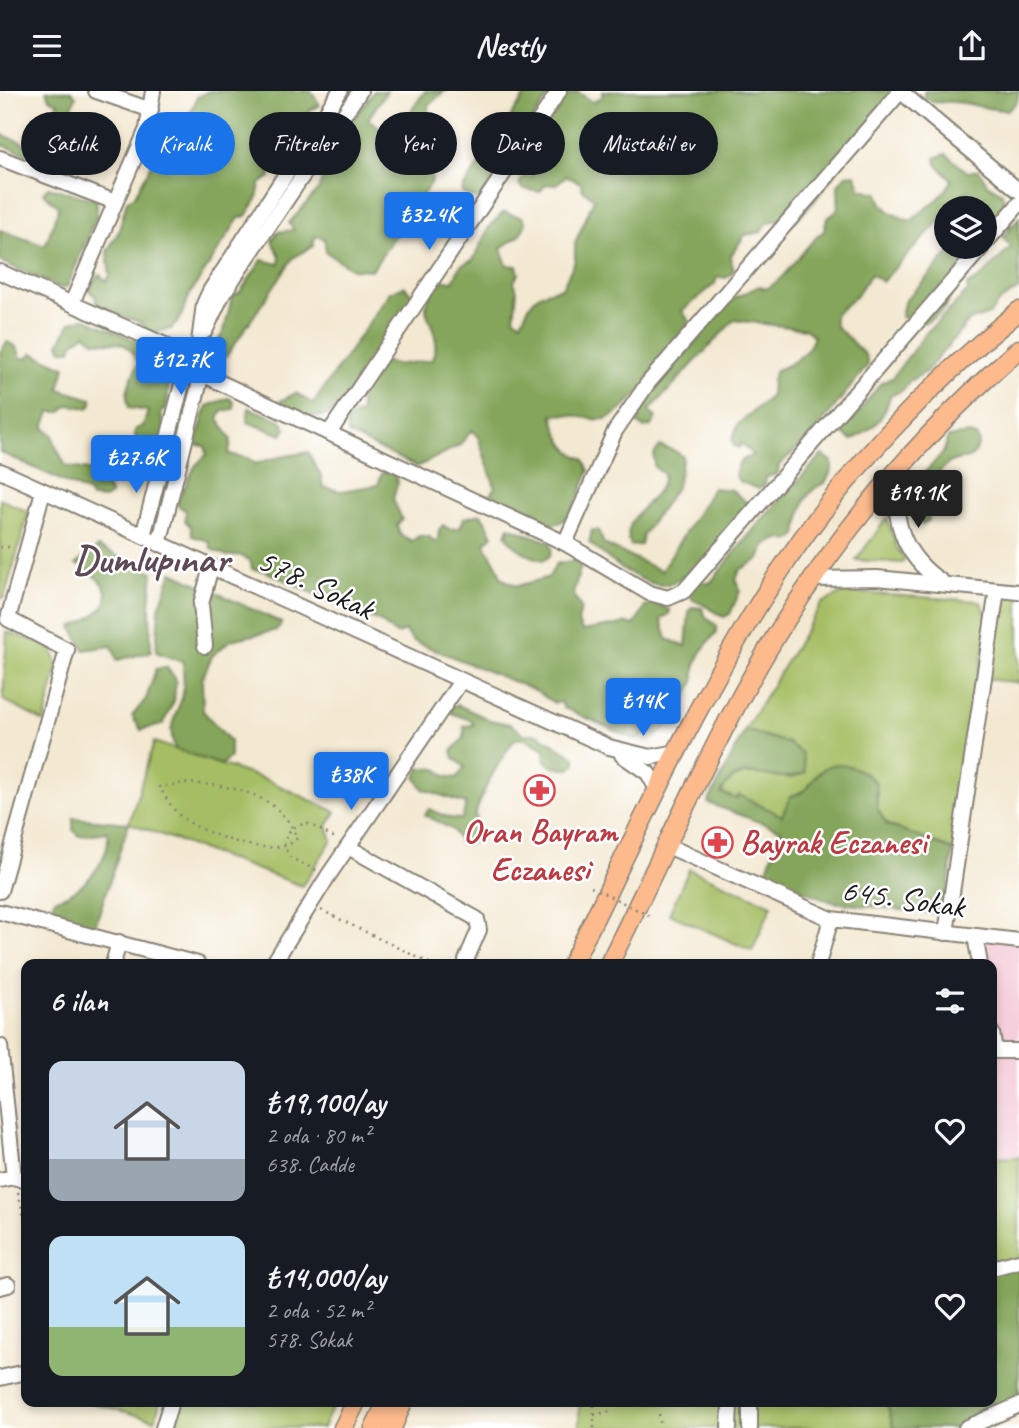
<!DOCTYPE html>
<html lang="tr">
<head>
<meta charset="utf-8">
<style>
  :root { --surface:#171b24; --page:#20242c; --text:#f1f3f6; --muted:#9ea1a6; --accent:#1a73e8 }
  body { margin:0; font-family:Caveat,sans-serif; background:var(--page); color:var(--text); height:100vh; display:flex; flex-direction:column; font-size:26px; white-space:nowrap }
  * { box-sizing:border-box; margin:0 }
  p { font-size:23px; color:var(--muted) }
  .icon { flex:none; width:38px; height:38px; fill:none; stroke:currentColor; stroke-width:2; stroke-linecap:round; stroke-linejoin:round }
  .map { position:relative; flex:1; overflow:hidden }
  .sheet { position:absolute; left:21px; top:868px; width:976px; height:448px; display:flex; flex-direction:column; background:var(--surface); border-radius:14px; box-shadow:0 4px 10px #0003 }
  .sheet>* { flex:none }
  .hud { position:absolute; left:21px; top:21px; width:978px; height:63px; display:flex; gap:14px }
  .buttons { position:absolute; left:934px; top:105px; display:grid; gap:14px }
  .buttons a { display:grid; place-items:center; width:63px; height:63px; border-radius:50%; background:var(--surface); box-shadow:0 4px 10px #0003; font-size:35px }
  .price { position:absolute; translate:-50% -60px; padding:0 16px; border-radius:7px; background:var(--accent); color:#fff; font-size:23px; line-height:46px; filter:drop-shadow(0 2px 4px #0008) }
  .price::after { content:''; position:absolute; left:50%; top:42px; width:21px; height:16px; margin-left:-10px; background:inherit; clip-path:polygon(0 0,100% 0,50% 100%) }
  .price.current { background:#222; color:#fff }
  ul { padding:0; list-style:none }
  li { display:flex; align-items:center; gap:21px; height:175px; padding:0 28px }
  li span { display:grid; place-items:center; flex:none; width:196px; height:140px; border-radius:14px; color:#555 }
  li>.icon { margin-inline-start:auto }
  span .icon { width:84px; height:84px; fill:#fffc; stroke-width:1 }
  li b { font-size:30px }
  h2 { display:flex; justify-content:space-between; align-items:center; height:84px; padding:0 28px; font-size:30px }
  .pill { padding:0 24px; border-radius:32px; background:var(--surface); box-shadow:0 4px 10px #0003; font-size:24px; line-height:63px }
  .pill.current { background:var(--accent); color:#fff }
  header { display:flex; justify-content:space-between; align-items:center; height:91px; padding:0 28px; background:var(--surface); font-size:32px; font-weight:800 }
  .map>svg:first-child { display:block }
  .built { fill:#f5cfdb }
  .green { fill:#a5be64; stroke:#606d40; stroke-width:2 }
  .forest { fill:#84a55a; stroke:#50603b; stroke-width:2 }
  .lines { fill:none; stroke-linecap:round; stroke-linejoin:round }
  .minor-casing { stroke:#888276; stroke-width:18 }
  .major-casing { stroke:#888276; stroke-width:21 }
  .path { stroke:#888276; stroke-width:2.5; stroke-dasharray:2 5; stroke-linecap:butt }
  .minor { stroke:#fff; stroke-width:14 }
  .major { stroke:#fcba8d; stroke-width:18 }
  .path-bridge { stroke:#888276; stroke-width:2.5; stroke-dasharray:2 5; stroke-linecap:butt }
  .labels { text-anchor:middle; dominant-baseline:central; stroke-width:5; stroke-linejoin:round; paint-order:stroke }
  .street-label { font-size:33px; fill:#1c1c1c; stroke:#fff }
  .health-label { font-size:33px; font-weight:bold; fill:#be3a42; stroke:#fff }
  .district-label { font-size:40px; font-weight:bold; fill:#5e4a55; stroke:#fff }
</style>
</head>
<body>
<header><svg class="icon" aria-label="menu" viewBox="0 0 24 24"><path d="M4 6h16M4 12h16M4 18h16"/></svg>Nestly<svg class="icon" aria-label="share" viewBox="0 0 24 24"><path d="M12 15V3M7 8l5-5 5 5M5 13v7h14v-7"/></svg></header>
<div class="map">
<svg width="1019" height="1337" viewBox="0 0 1019 1337">
  <rect width="100%" height="100%" fill="#fff"/>
  <filter id="ink" filterUnits="userSpaceOnUse"><feTurbulence type="fractalNoise" baseFrequency=".0143" numOctaves="2"/><feDisplacementMap in="SourceGraphic" scale="14" xChannelSelector="R" yChannelSelector="G"/><feConvolveMatrix kernelMatrix="1 2 1 2 8 2 1 2 1" color-interpolation-filters="sRGB"/></filter>
  <filter id="wash" filterUnits="userSpaceOnUse"><feTurbulence type="fractalNoise" baseFrequency=".00686" numOctaves="4" result="noise"/><feDisplacementMap in="SourceGraphic" scale="28" xChannelSelector="R" yChannelSelector="G"/><feGaussianBlur stdDeviation="1.57" result="paint"/><feColorMatrix in="noise" values="0 0 0 0 0 0 0 0 0 0 0 0 0 0 0 0 0 1.4 0 .05"/><feComposite in="paint" operator="in"/></filter>
  <g filter="url(#wash)">
    <rect width="100%" height="100%" fill="#f3e8d0"/>
    <path class="built" d="M968,844L1019,850V1066L992,1067V873H973Z"/>
    <g class="green">
      <path d="M0,408L29,421L4,507H0Z"/>
      <path d="M887,427L896,455L905,468L902,472L856,469Z"/>
      <path d="M997,499L1019,501V592L985,588Z"/>
      <path d="M845,501L980,510L987,524L988,540L971,613L970,650L953,759C943,758 937,752 928,749C906,742 868,735 878,703L819,681L811,696L790,706L782,726L739,704L737,708L721,702C738,671 762,686 793,687L802,663L788,652L745,639L822,512Z"/>
      <path d="M7,541L51,556L58,576L44,631L3,609Z"/>
      <path d="M154,651L267,689L336,721L327,735L332,749L302,795L129,732Z"/>
      <path d="M689,778L772,814L752,860L669,823Z"/>
      <path d="M1019,1066V1170L992,1177V1067Z"/>
      <path d="M89,1311H160L155,1329Z"/>
      <path d="M181,1311H335L323,1337H173Z"/>
      <path d="M579,1311H887L893,1337H579Z"/>
    </g>
    <g class="forest">
      <path d="M46,0H71L76,5L59,57L47,66L31,65L0,53V43L29,54H43L58,12L50,8Z"/>
      <path d="M209,0H311L320,14C317,16 313,17 310,19C294,34 293,73 266,76L271,81L270,86L260,93L257,108L246,125L239,127L190,203L179,230L171,238L152,242C146,239 145,234 139,231C123,224 109,224 96,211V206L89,200L97,185L100,184L106,190L110,185L107,161L119,140L127,109L134,106L154,69L174,52L177,45L174,31L191,21L197,6Z"/>
      <path d="M374,0H387L368,28L393,45L425,0H445L428,14L429,36L416,46L411,56L429,61L432,90L372,179L352,178L326,161L324,147L315,145L313,155L293,167L226,266L216,264L212,260L224,240L232,206L240,201L262,169L279,173L280,165L272,150L277,141L294,139L289,132L318,99L328,72L340,56L350,33Z"/>
      <path d="M528,0H552L481,105L476,108L462,102L463,97Z"/>
      <path d="M603,0H890L888,8L814,111L794,131L776,129L766,133L761,141L745,144L730,166L734,180L726,187L717,186L715,193L682,220L690,231C675,254 631,322 605,328C590,331 571,320 552,324C558,343 564,361 584,368L589,380C559,460 556,431 492,411L490,404L495,396L478,346L472,339L460,354L417,376L348,343L346,328L361,321L360,310L348,302C329,335 313,328 283,315L280,310L296,302L313,313L390,201L404,195L413,204L412,210L373,266L395,274L432,269C433,264 436,257 436,252C433,222 412,221 442,189L453,190L461,174L473,169L490,134L504,121L522,126L526,132L520,144L501,157L507,174L517,175L519,183L514,190L517,200L514,227L521,231C533,207 535,202 562,197L575,170V152L594,108L582,98L581,92L566,85L555,94L546,93L540,101L523,98L519,93L523,86L533,85L531,77L535,69L523,62L529,51L541,50L545,46L540,37L559,19L561,7L578,1L593,11L602,6Z"/>
      <path d="M924,0H1019L1017,11L1008,19C988,20 971,11 952,11C941,10 935,14 925,8Z"/>
      <path d="M946,63L967,81L979,79L987,93L1002,102L1010,134L969,178L956,179C953,206 949,219 925,232L901,226L904,211L955,156H985V124L988,120L967,100L951,117H947V122L882,191L871,183L855,206L835,223V234L866,265L868,274L812,344L779,374L778,383L766,386L765,394L759,398L740,391L735,384C738,371 741,369 753,364L741,352L739,357L734,355L732,349L738,333L771,305L772,289L776,279C793,273 809,262 814,245L805,238L734,229L649,320L656,327L651,335L644,337L637,332L651,299L734,207L759,195L765,198C787,189 802,155 824,140L827,127C844,119 837,109 838,94L846,84L855,83L861,98L878,102C882,120 894,124 911,130C926,115 942,110 952,89L936,73L935,67Z"/>
      <path d="M48,96L97,109V124L67,196L60,197L0,170V139L45,155L59,116L43,102Z"/>
      <path d="M1019,126V198L999,211L990,223L969,230L925,282L909,290L903,299L890,305C884,329 873,338 852,349L842,342L881,292L892,287L926,242L968,200L967,194L980,187L1011,156L1003,147Z"/>
      <path d="M84,227L158,259C169,274 170,301 166,318L161,321L164,339L160,357L155,360L140,353L134,343L136,338L143,335L148,320L129,317C123,299 132,288 138,272C127,245 115,254 94,250L85,243L73,252L71,259H62L59,253L70,232Z"/>
      <path d="M7,251L17,256L21,267H27L32,262L65,276L59,298L92,308V314L87,317L68,314L61,321H50L44,337L53,344L56,356L66,375L99,381L111,404L105,408L91,407L89,402L0,361V261Z"/>
      <path d="M229,307L234,311V318L223,320L218,327L231,349L229,363L248,367L256,373C272,365 291,365 308,361L321,385L323,396L340,400L378,394L382,381L393,382L398,391L393,408L402,428L397,434L400,444L412,450L419,445H429L434,451L438,448L439,439L443,434L449,438L460,437L464,427L481,423L493,444L485,452C489,465 499,472 501,487L517,495L549,486L556,473L575,469L581,475L573,503L581,517L578,531L582,540L627,532L634,534L645,516L653,511L670,519L669,523L661,528L667,548L686,555L689,521L692,516L702,517L706,526L717,535V541C707,552 699,562 695,577C694,582 696,588 693,593C686,607 668,637 657,645L648,641L636,649L564,617L561,611L554,612L534,599L413,550L405,540L397,543C389,539 383,531 375,528C338,515 302,497 265,480L252,478L250,469L239,464L227,465L211,458L209,450L192,445L191,436L185,430L186,420L177,414L178,409L195,375L207,363L205,355L195,354L207,315Z"/>
      <path d="M249,317L281,329L286,338L282,344L247,331Z"/>
      <path d="M969,343L976,345L979,350C978,355 977,361 972,365C967,369 958,367 951,371C932,383 923,407 929,429L922,434L913,394L943,362L948,346Z"/>
      <path d="M660,355L675,360L683,366L677,395L643,444L641,454L631,455C617,424 662,412 664,383L654,376V363Z"/>
      <path d="M822,364L832,370V379L825,392C801,400 801,423 797,444L789,450L781,447L765,454L759,468L740,479L736,489L740,500L730,523L724,526C712,521 706,513 693,509L689,502L697,490L710,492L758,433Z"/>
      <path d="M713,397L732,399L747,412V420C727,441 693,492 663,494C654,495 636,486 628,481C614,474 602,461 589,452L592,439H598L604,453L661,480Z"/>
      <path d="M509,436L549,451L552,457L550,465L544,469C530,467 513,456 506,444Z"/>
      <path d="M98,456L153,481L150,515L151,561L117,569L112,555L84,559L72,536C116,517 119,496 76,473Z"/>
      <path d="M172,481L282,532L277,539L231,549L212,565L202,588L203,620L230,650V666L221,674L175,658C166,632 177,627 182,605C185,595 183,582 183,571L156,561L159,517Z"/>
      <path d="M166,576L176,588L174,610L163,633L141,639L132,625L146,608L156,578Z"/>
      <path d="M458,614L490,629L510,633L524,643H538L575,666V673L570,678C560,678 551,677 544,669L545,658L525,648H515C500,669 483,697 476,722C474,731 482,740 476,748C472,753 467,754 461,754L453,739L425,724L429,718L450,727L462,728L466,713L423,698L416,687L419,677L437,678L446,685L457,687L465,676L454,667L452,660L464,647V635L474,634L471,629L451,622V615Z"/>
      <path d="M745,639L788,652L802,662L805,682C771,697 741,663 721,702L737,708L739,704L782,725L790,706C810,701 808,693 820,681C836,664 864,679 876,692L877,717L887,734L953,759L945,824L832,811L765,784L781,739L708,712Z"/>
      <path d="M73,727L129,732L95,835L59,827L52,814L55,808C83,801 110,771 108,741L80,745L73,739Z"/>
      <path d="M1019,1170V1314L966,1337H893L887,1311H992V1177Z"/>
    </g>
  </g>
  <g filter="url(#ink)">
    <g class="lines">
      <defs>
        <g id="minor">
          <path d="M96,0L151,19"/>
          <path d="M900,0L1019,100"/>
          <path d="M0,67L115,111"/>
          <path d="M985,152L1019,113"/>
          <path d="M0,181L165,254L187,270"/>
          <path d="M72,212L147,38L153,0"/>
          <path d="M205,240L222,204L360,0"/>
          <path d="M197,267L204,213L210,200L340,0"/>
          <path d="M206,285L565,452L649,502L668,507L684,500L982,156"/>
          <path d="M329,342L559,0"/>
          <path d="M0,380L609,656L650,666L678,661"/>
          <path d="M896,382C893,428 901,464 942,491"/>
          <path d="M143,445L184,285"/>
          <path d="M565,452L615,340L648,292L900,1"/>
          <path d="M159,453L200,290"/>
          <path d="M813,488L877,487L1019,501"/>
          <path d="M205,555L201,513L211,476"/>
          <path d="M622,664L648,682L658,700"/>
          <path d="M668,755L831,828L1019,850"/>
          <path d="M348,756L477,828L479,839L466,869"/>
          <path d="M0,800L67,559L8,528L43,400"/>
          <path d="M0,821L198,873"/>
          <path d="M946,842L997,499"/>
          <path d="M975,845L980,873"/>
          <path d="M113,873L119,851"/>
          <path d="M273,873L328,785L461,590"/>
          <path d="M818,873L831,828"/>
          <path d="M992,942L995,960H1019"/>
          <path d="M0,955L14,1086"/>
          <path d="M0,1089L14,1086L26,1090"/>
          <path d="M992,1177L1019,1170"/>
          <path d="M0,1196L8,1194"/>
          <path d="M0,1287L26,1281"/>
          <path d="M163,1337L171,1311"/>
          <path d="M729,1337L730,1311"/>
          <path d="M750,1337V1311"/>
          <path d="M966,1337L1019,1314"/>
        </g>
        <g id="major">
          <path d="M572,873C638,741 698,604 780,480C844,383 928,293 1019,220"/>
          <path d="M609,873C664,763 713,648 777,543C842,437 925,340 1019,258"/>
          <path d="M343,1337L356,1311"/>
          <path d="M374,1337L387,1311"/>
          <path d="M392,1337L403,1311"/>
        </g>
      </defs>
      <use href="#minor" class="minor-casing"/>
      <use href="#major" class="major-casing"/>
      <g class="path">
        <path d="M0,456H14"/>
        <path d="M185,692C229,694 278,700 297,747C278,771 203,743 183,727C173,720 166,706 159,696Z"/>
        <path d="M316,779L291,767L284,755C287,740 293,733 309,733L337,748"/>
        <path d="M321,819L431,873"/>
        <path d="M18,1101L26,1135"/>
        <path d="M659,1323L661,1337"/>
        <path d="M594,1324L611,1320"/>
        <path d="M594,1337V1311"/>
      </g>
      <use href="#minor" class="minor"/>
      <use href="#major" class="major"/>
      <path class="path-bridge" d="M591,796L652,826"/>
    </g>
  </g>
  <defs>
    <symbol id="pharmacy-ring" viewBox="-11 -11 22 22"><circle r="9.5" fill="#fff" stroke="#e0444e" stroke-width="1.5"/><path d="M-2-6h4v4h4v4h-4v4h-4v-4h-4v-4h4Z" fill="#e0444e"/></symbol>
  </defs>
  <g fill-rule="evenodd">
    <use href="#pharmacy-ring" x="522" y="682" width="35" height="35"/>
    <use href="#pharmacy-ring" x="700" y="734" width="35" height="35"/>
  </g>
  <g class="labels">
    <g class="street-label">
      <text transform="translate(316 493) rotate(25)">578. Sokak</text>
      <text transform="translate(903 807) rotate(8)">645. Sokak</text>
    </g>
    <g class="health-label">
      <text x="540" y="740">Oran Bayram<tspan x="540" dy="38">Eczanesi</tspan></text>
      <text x="740" y="751" text-anchor="start">Bayrak Eczanesi</text>
    </g>
    <g class="district-label">
      <text x="151" y="468">Dumlupınar</text>
    </g>
  </g>
</svg>
<div class="buttons">
<a><svg class="icon" aria-label="layers" viewBox="0 0 24 24"><path d="M12 4l9 5-9 5-9-5zM3 14l9 5 9-5"/></svg></a>
</div>
<b class="price" style="left:429px;top:161px">₺32.4K</b>
<b class="price" style="left:181px;top:306px">₺12.7K</b>
<b class="price" style="left:136px;top:404px">₺27.6K</b>
<b class="price current" style="left:918px;top:439px">₺19.1K</b>
<b class="price" style="left:643px;top:647px">₺14K</b>
<b class="price" style="left:351px;top:721px">₺38K</b>
<div class="hud">
<a class="pill">Satılık</a>
<a class="pill current">Kiralık</a>
<a class="pill">Filtreler</a>
<a class="pill">Yeni</a>
<a class="pill">Daire</a>
<a class="pill">Müstakil ev</a>
</div>
<section class="sheet">
<h2>6 ilan<svg class="icon" aria-label="filters" viewBox="0 0 24 24"><path d="M4 7h16M4 17h16"/><circle cx="9" cy="7" r="2"/><circle cx="15" cy="17" r="2"/></svg></h2>
<ul>
<li><span style="background:linear-gradient(#c9d6e8 70%,#9aa5b1 0)"><svg class="icon" aria-label="home" viewBox="0 0 24 24"><path d="M3 11l9-7 9 7M6 9v11h12V9"/></svg></span><div><b>₺19,100/ay</b><p>2 oda · 80 m²</p><p>638. Cadde</p></div><svg class="icon" aria-label="heart" viewBox="0 0 24 24"><path d="M12 20l-8-8c-3-5 5-10 8-4 3-6 11-1 8 4z"/></svg></li>
<li><span style="background:linear-gradient(#bfe0f5 65%,#8fb573 0)"><svg class="icon" aria-label="home" viewBox="0 0 24 24"><path d="M3 11l9-7 9 7M6 9v11h12V9"/></svg></span><div><b>₺14,000/ay</b><p>2 oda · 52 m²</p><p>578. Sokak</p></div><svg class="icon" aria-label="heart" viewBox="0 0 24 24"><path d="M12 20l-8-8c-3-5 5-10 8-4 3-6 11-1 8 4z"/></svg></li>
</ul>
</section>
</div>
</body>
</html>
